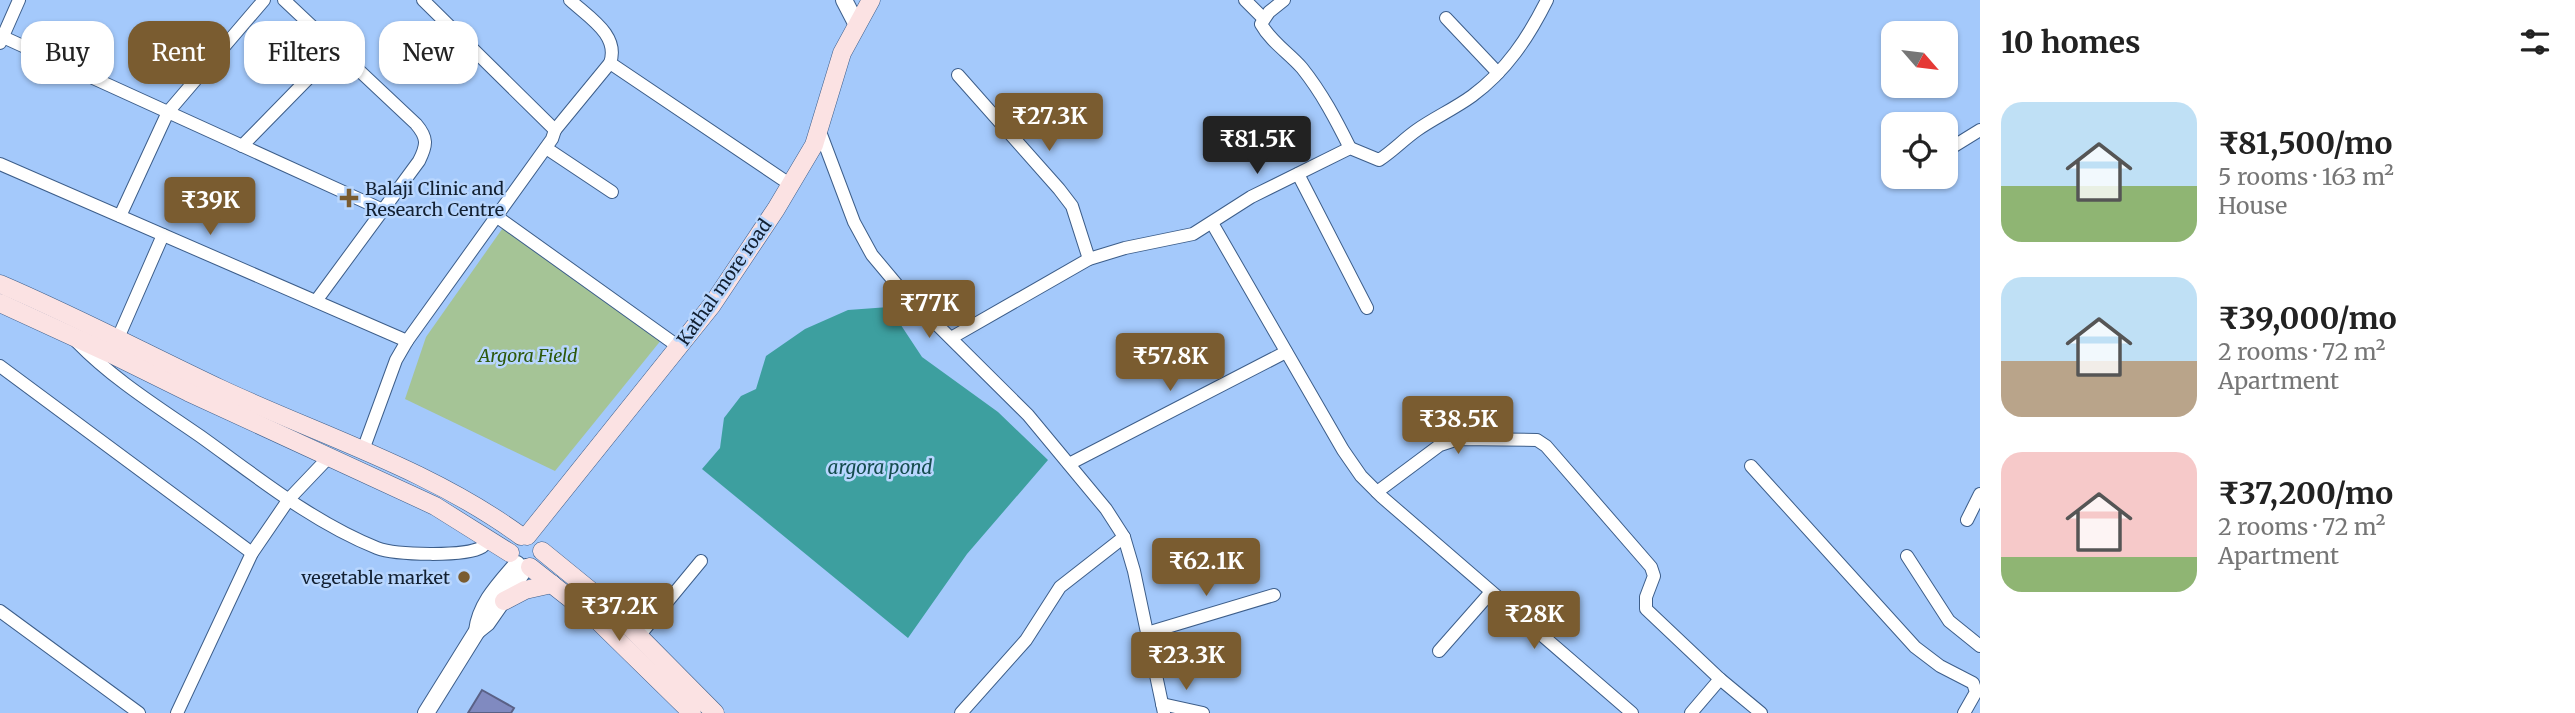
<!DOCTYPE html>
<html lang="en">
<head>
<meta charset="utf-8">
<style>
  :root { --surface:#fff; --page:#f6f6f6; --text:#222; --muted:#767676; --accent:#7a5c30 }
  body { margin:0; font-family:Merriweather,serif; background:var(--page); color:var(--text); height:100vh; display:flex; flex-direction:column; font-size:26px; white-space:nowrap }
  * { box-sizing:border-box; margin:0 }
  p { font-size:23px; color:var(--muted) }
  .icon { flex:none; width:38px; height:38px; fill:none; stroke:currentColor; stroke-width:2; stroke-linecap:round; stroke-linejoin:round }
  .map { position:relative; flex:1; overflow:hidden }
  .side { display:flex; flex-direction:column; background:var(--surface); width:595px }
  .side>* { flex:none }
  .banner { position:absolute; left:21px; top:21px; width:665px; height:63px; display:flex; gap:14px }
  .needle { width:46px; rotate:118deg }
  .tools { position:absolute; left:1881px; top:21px; display:grid; gap:14px }
  .tools a { display:grid; place-items:center; width:77px; height:77px; border-radius:14px; background:var(--surface); box-shadow:0 2px 5px #0004; font-size:35px }
  .price { position:absolute; translate:-50% -60px; padding:0 16px; border-radius:7px; background:var(--accent); color:#fff; font-size:23px; line-height:46px; filter:drop-shadow(0 2px 4px #0008) }
  .price::after { content:''; position:absolute; left:50%; top:42px; width:21px; height:16px; margin-left:-10px; background:inherit; clip-path:polygon(0 0,100% 0,50% 100%) }
  .price.on { background:#222; color:#fff }
  ul { padding:0; list-style:none }
  li { display:flex; align-items:center; gap:21px; height:175px; padding:0 21px }
  li span { display:grid; place-items:center; flex:none; width:196px; height:140px; border-radius:21px; color:#555 }
  li>.icon { margin-inline-start:auto }
  span .icon { width:84px; height:84px; fill:#fffc; stroke-width:1 }
  li b { font-size:30px }
  h2 { display:flex; justify-content:space-between; align-items:center; height:84px; padding:0 21px; font-size:30px }
  .pill { padding:0 24px; border-radius:21px; background:var(--surface); box-shadow:0 2px 5px #0004; font-size:24px; line-height:63px }
  .pill.on { background:var(--accent); color:#fff }
  main { display:flex; flex:1; min-height:0 }
  .map>svg:first-child { display:block }
  .green { fill:#a5c496 }
  .water { fill:#3d9f9f }
  .building { fill:#808ac0; stroke:#5a6186; stroke-width:2 }
  .lines { fill:none; stroke-linecap:round; stroke-linejoin:round }
  .minor-casing { stroke:#3d5e8a; stroke-width:14 }
  .tertiary-casing { stroke:#3d5e8a; stroke-width:18 }
  .secondary-casing { stroke:#3d5e8a; stroke-width:19 }
  .minor { stroke:#fff; stroke-width:12 }
  .tertiary { stroke:#fff; stroke-width:16 }
  .secondary { stroke:#fbe2e3; stroke-width:18 }
  .poi-dot { fill:#7a5c30; stroke:#b8d6fe; stroke-width:2.5 }
  .labels { text-anchor:middle; dominant-baseline:central; stroke-width:5; stroke-linejoin:round; paint-order:stroke }
  .poi-label { font-size:18px; fill:#122032; stroke:#b8d6fe; text-anchor:start }
  .street-label { font-size:18px; fill:#122032; stroke:#b8d6fe }
  .park-label { font-size:18px; font-style:italic; fill:#2d590c; stroke:#b8d6fe }
  .water-label { font-size:19px; font-style:italic; fill:#154d4e; stroke:#b8d6fe }
</style>
</head>
<body>
<main>
<div class="map">
<svg width="1980" height="713" viewBox="0 0 1980 713">
  <rect width="100%" height="100%" fill="#a4c9fb"/>
  <path class="green" d="M507,222L662,339L555,471L405,399L426,337Z"/>
  <path class="water" d="M889,307L922,357L998,412L1048,460L967,554L908,638L702,469L720,448L724,418L741,396L756,389L766,356L805,329L848,310Z"/>
  <path class="building" d="M482,690L514,708L511,713H468Z"/>
  <g class="lines">
    <defs>
      <g id="minor">
        <path d="M284,0L416,124C428,138 427,145 419,161L316,301"/>
        <path d="M1245,0L1263,18"/>
        <path d="M1284,0L1269,12L1261,24C1271,42 1289,53 1302,68C1322,93 1336,120 1350,148"/>
        <path d="M1446,18L1498,73"/>
        <path d="M3,37L383,210"/>
        <path d="M0,43L19,0"/>
        <path d="M610,63L791,185"/>
        <path d="M958,75L1059,189L1072,206L1089,259"/>
        <path d="M819,129L854,222L872,255L898,286L1028,415L1106,509L1124,537L1134,571L1164,713"/>
        <path d="M555,130L610,63C620,35 588,17 570,0"/>
        <path d="M242,146L337,49"/>
        <path d="M546,148L612,192"/>
        <path d="M1946,151L1980,130"/>
        <path d="M0,164L407,341"/>
        <path d="M1298,174L1367,308"/>
        <path d="M120,216L168,112L264,0"/>
        <path d="M496,216L679,347"/>
        <path d="M1212,223L1343,450L1361,476L1382,497L1632,713"/>
        <path d="M118,338L163,235"/>
        <path d="M951,338L1089,259L1125,248L1193,234L1251,197L1350,148L1379,160C1393,151 1404,139 1417,130C1434,118 1454,109 1472,96C1506,71 1528,38 1547,0"/>
        <path d="M77,342C113,379 158,407 200,436C256,476 312,522 377,548C395,555 466,557 482,547C485,545 487,541 490,539"/>
        <path d="M0,366L252,553"/>
        <path d="M363,450L396,360L407,341L552,139L555,130L423,0"/>
        <path d="M1069,464L1286,352"/>
        <path d="M1751,466L1915,647L1940,666L1973,683L1976,692L1964,713"/>
        <path d="M1377,492L1440,445L1458,439L1537,440L1546,446L1651,567L1654,576L1646,597V609L1720,679L1761,713"/>
        <path d="M1967,520L1980,494"/>
        <path d="M1907,556L1949,621L1980,646"/>
        <path d="M0,611L139,713"/>
        <path d="M1147,633L1274,595"/>
        <path d="M639,636L701,561"/>
        <path d="M1439,651L1491,592"/>
        <path d="M1162,704L1203,713"/>
        <path d="M177,713L252,553L289,499L329,457"/>
        <path d="M961,713L1026,640L1060,587L1124,537"/>
        <path d="M1691,713L1720,679"/>
      </g>
      <g id="tertiary">
        <path d="M844,0L857,25"/>
        <path d="M477,631L487,623L526,567"/>
        <path d="M426,713L477,631C480,604 500,584 517,564"/>
      </g>
      <g id="secondary">
        <path d="M0,284C75,316 147,354 221,389C322,436 431,470 521,536"/>
        <path d="M0,303L111,354L188,392L435,506L510,553"/>
        <path d="M527,536L712,305L776,209L814,145L842,53L871,0"/>
        <path d="M542,551L607,604L715,713"/>
        <path d="M530,567L596,619L692,713"/>
        <path d="M504,601L525,590L552,584"/>
      </g>
    </defs>
    <use href="#minor" class="minor-casing"/>
    <use href="#tertiary" class="tertiary-casing"/>
    <use href="#secondary" class="secondary-casing"/>
    <use href="#minor" class="minor"/>
    <use href="#tertiary" class="tertiary"/>
    <use href="#secondary" class="secondary"/>
  </g>
  <g class="poi-dot">
    <path d="M345.5 187.5h7v7h7v7h-7v7h-7v-7h-7v-7h7z"/>
    <circle cx="464" cy="577" r="7"/>
  </g>
  <g class="labels">
    <g class="poi-label">
      <text x="365" y="188">Balaji Clinic and<tspan x="365" dy="21">Research Centre</tspan></text>
      <text x="450" y="577" text-anchor="end">vegetable market</text>
    </g>
    <g class="street-label">
      <text transform="translate(724 282) rotate(-55)">Kathal more road</text>
    </g>
    <g class="park-label">
      <text x="528" y="355">Argora Field</text>
    </g>
    <g class="water-label">
      <text x="880" y="467">argora pond</text>
    </g>
  </g>
</svg>
<div class="tools">
<a><svg class="needle" viewBox="-14 -14 28 28"><path d="M0-13l5 13h-10z" fill="#e53935"/><path d="M0 13l5-13h-10z" fill="#767676"/></svg></a>
<a><svg class="icon" aria-label="locate" viewBox="0 0 24 24"><circle cx="12" cy="12" r="6"/><path d="M12 2v4M12 18v4M2 12h4M18 12h4"/></svg></a>
</div>
<b class="price" style="left:1049px;top:153px">₹27.3K</b>
<b class="price on" style="left:1257px;top:176px">₹81.5K</b>
<b class="price" style="left:210px;top:237px">₹39K</b>
<b class="price" style="left:929px;top:340px">₹77K</b>
<b class="price" style="left:1170px;top:393px">₹57.8K</b>
<b class="price" style="left:1458px;top:456px">₹38.5K</b>
<b class="price" style="left:1206px;top:598px">₹62.1K</b>
<b class="price" style="left:619px;top:643px">₹37.2K</b>
<b class="price" style="left:1534px;top:651px">₹28K</b>
<b class="price" style="left:1186px;top:692px">₹23.3K</b>
<div class="banner">
<a class="pill">Buy</a>
<a class="pill on">Rent</a>
<a class="pill">Filters</a>
<a class="pill">New</a>
</div>
</div>
<section class="side">
<h2>10 homes<svg class="icon" aria-label="filters" viewBox="0 0 24 24"><path d="M4 7h16M4 17h16"/><circle cx="9" cy="7" r="2"/><circle cx="15" cy="17" r="2"/></svg></h2>
<ul>
<li><span style="background:linear-gradient(#bfe0f5 60%,#8fb573 0)"><svg class="icon" aria-label="home" viewBox="0 0 24 24"><path d="M3 11l9-7 9 7M6 9v11h12V9"/></svg></span><div><b>₹81,500/mo</b><p>5 rooms · 163 m²</p><p>House</p></div></li>
<li><span style="background:linear-gradient(#bfe0f5 60%,#b9a48a 0)"><svg class="icon" aria-label="home" viewBox="0 0 24 24"><path d="M3 11l9-7 9 7M6 9v11h12V9"/></svg></span><div><b>₹39,000/mo</b><p>2 rooms · 72 m²</p><p>Apartment</p></div></li>
<li><span style="background:linear-gradient(#f6c9c9 75%,#8fb573 0)"><svg class="icon" aria-label="home" viewBox="0 0 24 24"><path d="M3 11l9-7 9 7M6 9v11h12V9"/></svg></span><div><b>₹37,200/mo</b><p>2 rooms · 72 m²</p><p>Apartment</p></div></li>
</ul>
</section>
</main>
</body>
</html>
